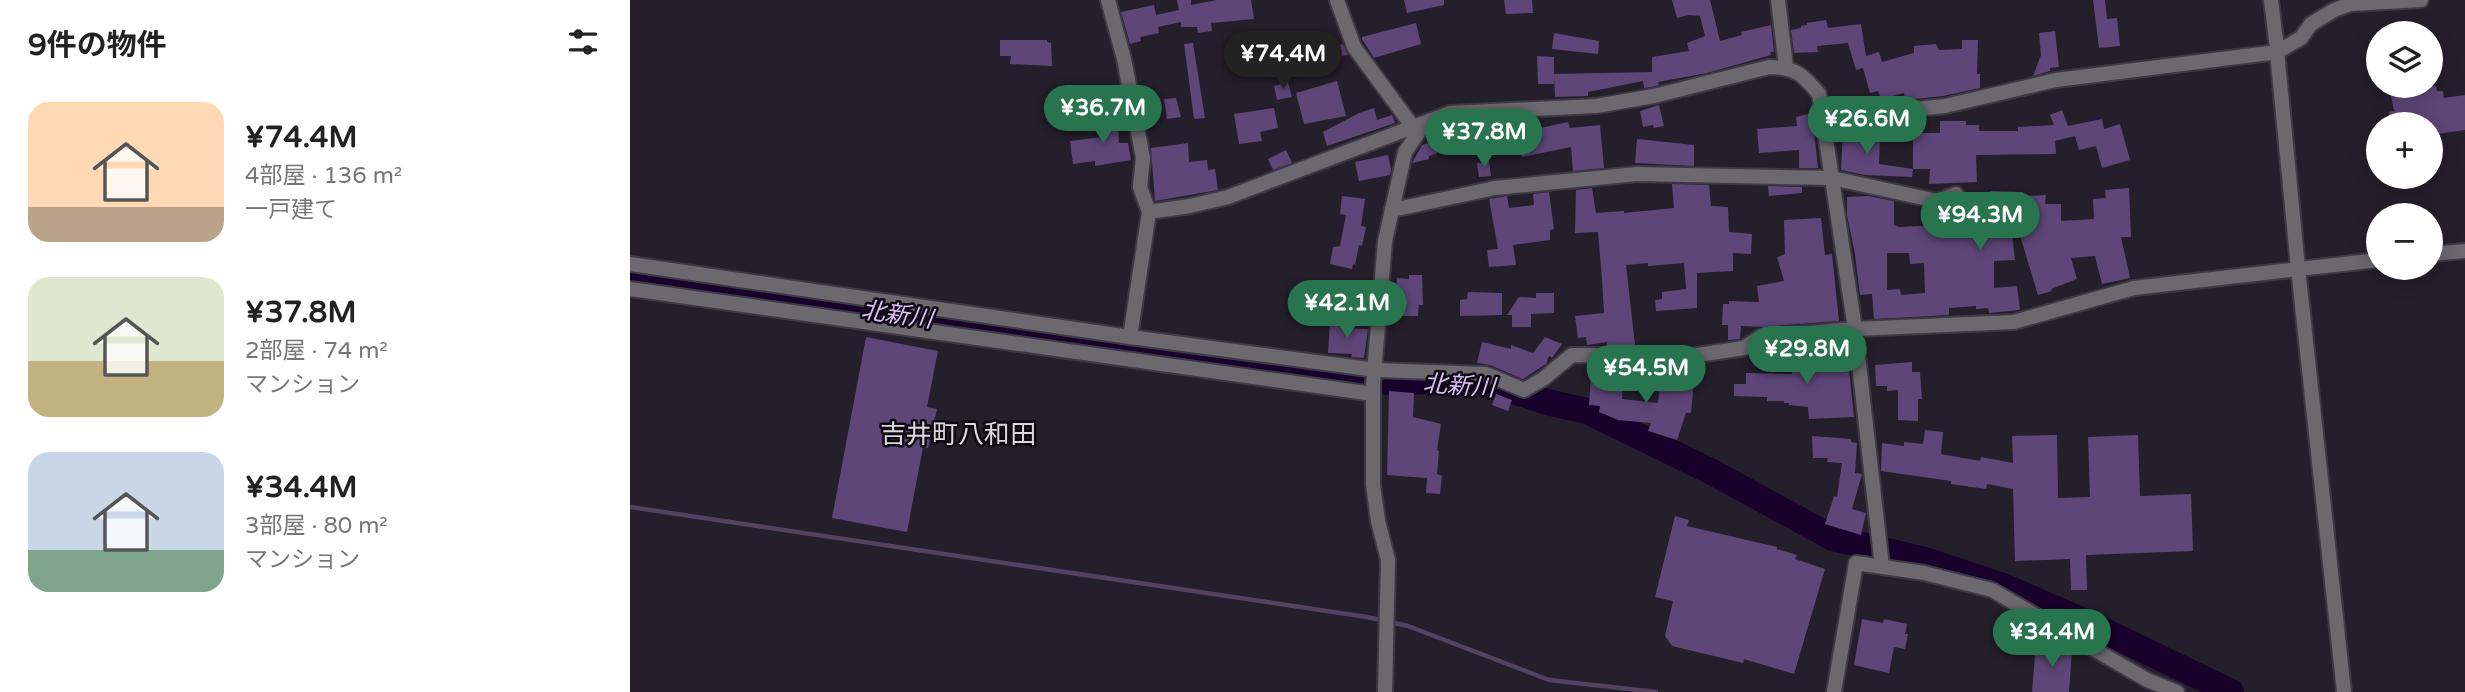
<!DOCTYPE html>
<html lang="ja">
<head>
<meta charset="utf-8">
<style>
  :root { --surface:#fff; --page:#f6f6f6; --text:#222; --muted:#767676; --accent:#28744e }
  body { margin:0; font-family:"Varela Round","Noto Sans JP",sans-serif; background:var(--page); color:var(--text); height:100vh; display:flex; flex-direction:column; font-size:26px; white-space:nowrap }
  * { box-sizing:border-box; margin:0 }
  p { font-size:23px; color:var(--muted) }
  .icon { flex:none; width:38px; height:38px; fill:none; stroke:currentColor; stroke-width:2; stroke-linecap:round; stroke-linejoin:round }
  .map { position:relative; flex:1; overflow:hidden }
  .side { display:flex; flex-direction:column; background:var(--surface); width:630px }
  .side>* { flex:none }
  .tools { position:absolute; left:1736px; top:21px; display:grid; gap:14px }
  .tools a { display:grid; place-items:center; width:77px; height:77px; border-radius:50%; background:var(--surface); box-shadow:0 4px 18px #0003; font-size:35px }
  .price { position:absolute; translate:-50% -60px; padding:0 16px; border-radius:24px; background:var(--accent); color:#fff; font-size:23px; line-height:46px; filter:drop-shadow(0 2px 4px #0008) }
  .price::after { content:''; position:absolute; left:50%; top:42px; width:21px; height:16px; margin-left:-10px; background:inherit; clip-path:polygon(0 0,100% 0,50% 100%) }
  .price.on { background:#222; color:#fff }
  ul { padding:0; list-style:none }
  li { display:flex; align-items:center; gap:21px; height:175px; padding:0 28px }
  li span { display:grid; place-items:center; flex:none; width:196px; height:140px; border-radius:21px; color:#555 }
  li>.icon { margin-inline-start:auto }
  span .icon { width:84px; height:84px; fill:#fffc; stroke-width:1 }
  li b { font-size:30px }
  h2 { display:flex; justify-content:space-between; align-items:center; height:84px; padding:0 28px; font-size:30px }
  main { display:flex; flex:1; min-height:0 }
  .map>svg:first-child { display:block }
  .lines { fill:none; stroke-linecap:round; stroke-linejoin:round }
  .stream { stroke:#534262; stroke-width:4.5 }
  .river { stroke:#18012b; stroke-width:26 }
  .building { fill:#5e4678; fill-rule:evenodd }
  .minor-casing { stroke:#3f3945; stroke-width:18 }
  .minor { stroke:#6b696f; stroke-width:14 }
  .labels { text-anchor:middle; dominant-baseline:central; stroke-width:5; stroke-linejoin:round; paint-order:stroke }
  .water-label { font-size:24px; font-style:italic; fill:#dabdfc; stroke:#0d0a10 }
  .quarter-label { font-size:26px; fill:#dcd8e1; stroke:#0d0a10 }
</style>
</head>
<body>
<main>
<section class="side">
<h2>9件の物件<svg class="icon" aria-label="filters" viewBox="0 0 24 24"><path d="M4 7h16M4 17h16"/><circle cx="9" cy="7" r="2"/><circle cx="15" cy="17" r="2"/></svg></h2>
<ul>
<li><span style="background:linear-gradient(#ffd9b3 75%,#b9a48a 0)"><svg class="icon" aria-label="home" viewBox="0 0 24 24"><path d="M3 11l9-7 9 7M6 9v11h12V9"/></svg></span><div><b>¥74.4M</b><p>4部屋 · 136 m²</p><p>一戸建て</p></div></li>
<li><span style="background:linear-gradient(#dfe7d0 60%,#c2b280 0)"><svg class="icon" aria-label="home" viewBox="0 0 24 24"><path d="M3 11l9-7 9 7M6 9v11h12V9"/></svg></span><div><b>¥37.8M</b><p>2部屋 · 74 m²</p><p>マンション</p></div></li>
<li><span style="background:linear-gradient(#c9d6e8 70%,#7fa58c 0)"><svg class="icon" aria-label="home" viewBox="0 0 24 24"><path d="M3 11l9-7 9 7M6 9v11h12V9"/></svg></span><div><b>¥34.4M</b><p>3部屋 · 80 m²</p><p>マンション</p></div></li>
</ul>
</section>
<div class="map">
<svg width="1835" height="692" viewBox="0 0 1835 692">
  <rect width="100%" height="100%" fill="#251f2c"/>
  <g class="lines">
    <path class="stream" d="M0,507L737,617L778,626L919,680L1026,692"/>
    <path class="river" d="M0,278L671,371L760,382L836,380L857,383L921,403L957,411L1082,472L1203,538L1298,561L1373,586L1460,624L1601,692"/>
  </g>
  <g class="building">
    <path d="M547,0H561V5L587,0H621L624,19L581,23L582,31L568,33L567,27H551V22L528,27L529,33L510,37L511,41L500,44L491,12L524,5L526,15L549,10Z"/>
    <path d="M774,0H814V5L777,13Z"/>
    <path d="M874,0H902L903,13L876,14Z"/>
    <path d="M1042,0H1080L1090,41L1112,35L1111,32L1141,25L1144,52H1140L1141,55L1077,73L1028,82L1029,85L1022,87L1014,88L1013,81L958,92V96L925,97L924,74L1022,72V57L1059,51L1057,43L1075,36L1070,16L1059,15L1047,18Z"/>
    <path d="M1463,0H1475L1477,19L1487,18L1490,46L1469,48Z"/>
    <path d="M1196,20L1198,28L1231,24L1236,56L1249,52L1252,62L1284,53V46L1306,44L1309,50L1332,49V40H1348L1347,74H1350V88L1313,96L1275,100L1274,93L1251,99L1248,91L1240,93L1233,68L1226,70L1218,43L1187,46L1188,52L1164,53L1161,30L1171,28V26L1177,25V23Z"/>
    <path d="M786,23L791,44L744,58L732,39V37Z"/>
    <path d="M1425,31L1429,67L1420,68V71L1403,76L1411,55L1409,33Z"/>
    <path d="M693,33L699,47L713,44L718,55L685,60L683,56L667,60L663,41Z"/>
    <path d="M924,33L969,41L968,54L922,49Z"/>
    <path d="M370,40H417V42L421,43L422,66L380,64L381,56H370Z"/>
    <path d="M563,43L575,118L564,119L554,44Z"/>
    <path d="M907,56L924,57V84H908Z"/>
    <path d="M707,81L716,116L674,124L666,93Z"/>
    <path d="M658,82L662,97L647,100L644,86Z"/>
    <path d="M1759,86H1806L1807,91H1813L1814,98L1835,95V130L1801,135V124H1761L1759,112L1764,111Z"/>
    <path d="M546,98L551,117L537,119L534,99Z"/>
    <path d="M1029,105L1034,126L1024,128L1023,125L1013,127L1010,111Z"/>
    <path d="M644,108L648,128L630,132L632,141L609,144L604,114Z"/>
    <path d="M744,108L747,120L762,115L765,123L697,146L693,132L729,113Z"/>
    <path d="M1432,110L1438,126L1472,119L1474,129L1490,124L1500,160L1472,168L1466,146L1449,150L1445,136L1425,141L1426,154L1346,155L1347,182L1299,184L1300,169H1283V133H1310V121H1336V125H1349V131H1388V127L1424,125L1420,115Z"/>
    <path d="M1182,113L1188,168H1169V150L1129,153L1127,129L1167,126L1166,117Z"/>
    <path d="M492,116L495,117L497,128L488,129L489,143H498L501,160L465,166V161L443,164L440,141L472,137L470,117Z"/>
    <path d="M938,122L940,128L970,125L974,168L943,171L941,147L892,157L887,133Z"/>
    <path d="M1213,130L1242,132L1241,136H1250L1249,164L1283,169L1282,177L1235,175L1211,170Z"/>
    <path d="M828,134L806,154L799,156V159L782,163L792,145Z"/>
    <path d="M1007,139L1064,145V166L1005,163Z"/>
    <path d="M558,143L559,162L577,160L578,170L585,169L588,190L525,201L521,148Z"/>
    <path d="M656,150L662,163L643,170L638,159Z"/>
    <path d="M758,155L761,169L760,175L729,181L725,162Z"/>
    <path d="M859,161L861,176L849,177L847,163Z"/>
    <path d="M1042,184L1079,185L1081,206L1098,207L1099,232L1122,234L1121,254L1103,253V271L1067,273V308L1026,311L1025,300L1032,299V292L1056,289L1054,263L1018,266V263L996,265L1005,345L977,346V342L957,345L956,337L948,338L945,316L974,313L972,279L968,232L945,233L946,190L962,188L966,213L994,211V213L1044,208Z"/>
    <path d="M1138,186L1172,187V193L1139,196Z"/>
    <path d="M1499,188L1501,237H1491L1500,278L1472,284L1465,256L1441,258L1447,279L1421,289L1422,291L1408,295L1389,232L1382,233L1385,260L1364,261V288L1387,286L1390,310L1359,313L1358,308L1346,309V306L1319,308V315L1244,319L1242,294L1230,295L1225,254L1217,215V197L1238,196L1264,201V225L1269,227L1328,224L1330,203L1359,206L1360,191L1393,192L1394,196L1416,195L1415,204H1431V221L1464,219L1463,199L1476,198L1475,190ZM1257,253H1279L1280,264L1294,263L1295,293L1271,295L1270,289L1257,290Z"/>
    <path d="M919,192L924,229L920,230V240L883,245L886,265L859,267L857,250L868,249L859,199L877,196L879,208L904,205L903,194Z"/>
    <path d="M712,196L735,199L731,226L736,227L732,246L729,245L725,265L723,264L722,269L700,264L703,247L710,246L716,215L710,214Z"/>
    <path d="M1191,218L1195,255L1202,254L1209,321L1133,327L1111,326L1110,339L1098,340V325H1092L1093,304H1099V301L1129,302L1127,286L1154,281L1147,257L1155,254L1154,220Z"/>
    <path d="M779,275H792L793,305H789L788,316H758L760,302L765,303L767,278L779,279Z"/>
    <path d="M838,292L872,293V315L830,316V300L837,299Z"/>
    <path d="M906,293H924V313L901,314V327H882V315H877L889,297L906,298Z"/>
    <path d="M700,321L716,322V328L738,329L734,358L721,357L722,354L698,353Z"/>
    <path d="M236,337L308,351L297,407L307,409L298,448L293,447L277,532L202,518Z"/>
    <path d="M915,337L932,344L922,358L919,356L916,364L893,379L860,365L847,363L852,342L881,349V345L903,353Z"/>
    <path d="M1217,350L1224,417L1179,419L1178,407L1159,405V403H1154V401H1137V397L1104,396V384H1116V373L1162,374L1161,351H1175V360L1206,358L1205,351Z"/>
    <path d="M1282,362V372H1290L1292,399H1288V421L1268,420V390L1257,391V386H1246L1245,365Z"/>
    <path d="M961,376L977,378L976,383L993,385L992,399L1028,403L1031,378L1064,382L1061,413H1056L1047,440L1018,431L1021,423L988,420L969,412L970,406L959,405Z"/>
    <path d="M759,391L784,393L783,417L811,424L807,450L809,451L807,474L812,476L810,494L796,493L797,478L757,475Z"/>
    <path d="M866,394L882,400L878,411L862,405Z"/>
    <path d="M1295,430L1313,432L1311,454L1350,461L1351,457L1383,463L1382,436L1427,435L1428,498L1460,497L1458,437L1508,435L1510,496L1561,494L1563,551L1456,555L1457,590H1441L1440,559L1385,561L1383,489L1357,484L1356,489L1321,484V481L1251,471L1252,443L1274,446V442L1293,444Z"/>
    <path d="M1182,436L1221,439V442L1227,443L1225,473L1232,474L1222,509L1236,513L1231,535L1195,524L1204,496L1207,497L1212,463L1197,462L1198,458H1183Z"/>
    <path d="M1045,516L1059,520L1057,526L1147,547V549L1167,555L1165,559L1195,569L1164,674L1114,659L1113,663L1042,646L1035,636L1043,601L1025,597Z"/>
    <path d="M1232,619L1253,623L1254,619L1277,624L1275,634H1278L1275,649L1264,647L1259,673L1224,665Z"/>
    <path d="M1406,644L1424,645V649L1442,650L1439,692H1402Z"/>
  </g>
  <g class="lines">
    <defs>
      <g id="minor">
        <path d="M478,0L494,59L513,158L510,187L519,212L500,337"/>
        <path d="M707,0L724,47L783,127"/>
        <path d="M1148,0L1156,67"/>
        <path d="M1641,0L1646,41L1649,50"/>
        <path d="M1647,52L1668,268L1714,692"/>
        <path d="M1191,108L1276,110L1315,106L1426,80L1647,52L1671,38L1681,24L1704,10L1721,4L1791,0"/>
        <path d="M762,210L865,188L1007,174L1202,178L1307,201L1326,194"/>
        <path d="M519,212L560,206L598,197L820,113L966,106L1024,96L1139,67C1166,67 1173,75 1189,94L1225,329L1252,566"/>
        <path d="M1801,254L1835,251"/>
        <path d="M0,264L500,337L746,370L856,374L894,390L913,379L942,355L1061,356L1114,348L1130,337L1225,329L1384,322L1504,288L1748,260"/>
        <path d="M0,289L743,394"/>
        <path d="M755,692L758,560L748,521L743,485V385L755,241L775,152L795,123"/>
        <path d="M1204,692L1226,563L1294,573L1362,590L1517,680L1547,692"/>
      </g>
    </defs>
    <use href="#minor" class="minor-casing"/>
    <use href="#minor" class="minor"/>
  </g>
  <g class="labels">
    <g class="water-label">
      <text transform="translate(267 315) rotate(8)">北新川</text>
      <text transform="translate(829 386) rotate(4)">北新川</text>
    </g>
    <g class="quarter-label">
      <text x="328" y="434">吉井町八和田</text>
    </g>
  </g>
</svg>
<div class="tools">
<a><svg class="icon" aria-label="layers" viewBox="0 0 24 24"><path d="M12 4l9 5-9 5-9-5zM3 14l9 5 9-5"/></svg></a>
<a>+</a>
<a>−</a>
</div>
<b class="price on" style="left:653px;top:91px">¥74.4M</b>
<b class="price" style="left:473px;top:145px">¥36.7M</b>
<b class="price" style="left:1237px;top:156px">¥26.6M</b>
<b class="price" style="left:854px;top:169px">¥37.8M</b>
<b class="price" style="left:1350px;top:252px">¥94.3M</b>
<b class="price" style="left:717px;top:340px">¥42.1M</b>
<b class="price" style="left:1177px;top:386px">¥29.8M</b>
<b class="price" style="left:1016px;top:405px">¥54.5M</b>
<b class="price" style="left:1422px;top:669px">¥34.4M</b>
</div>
</main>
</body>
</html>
